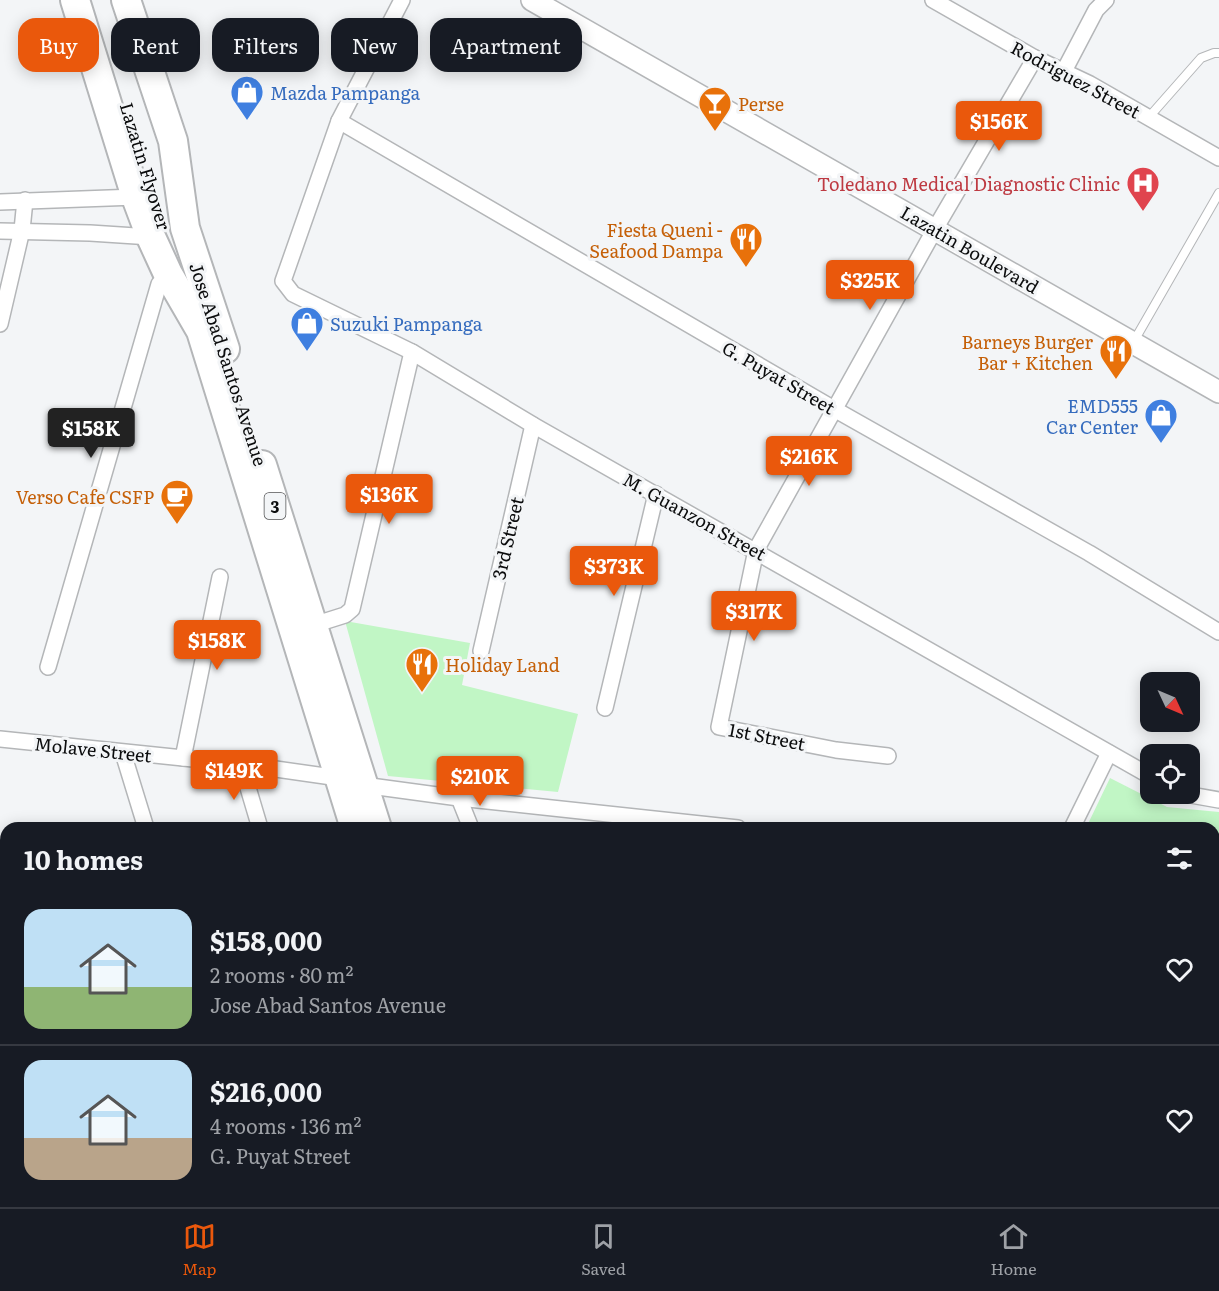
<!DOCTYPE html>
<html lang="en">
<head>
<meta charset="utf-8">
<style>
  :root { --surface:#171b24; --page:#20242c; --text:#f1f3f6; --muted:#9ea1a6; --line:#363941; --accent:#ea580c }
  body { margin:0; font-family:Literata,serif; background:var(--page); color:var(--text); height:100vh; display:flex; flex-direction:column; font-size:22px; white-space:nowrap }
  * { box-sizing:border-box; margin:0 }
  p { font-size:20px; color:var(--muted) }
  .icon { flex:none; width:33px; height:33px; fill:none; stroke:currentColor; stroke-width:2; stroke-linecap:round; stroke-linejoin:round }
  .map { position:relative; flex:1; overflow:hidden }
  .sheet { position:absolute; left:0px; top:822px; width:1220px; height:386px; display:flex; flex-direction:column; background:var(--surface); border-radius:18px 18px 0 0; box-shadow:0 3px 15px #0003 }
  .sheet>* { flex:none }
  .top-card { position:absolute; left:18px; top:18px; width:600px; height:54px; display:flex; gap:12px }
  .needle { width:39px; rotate:134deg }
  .buttons { position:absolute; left:1140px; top:672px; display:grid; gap:12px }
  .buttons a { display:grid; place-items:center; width:60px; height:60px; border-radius:12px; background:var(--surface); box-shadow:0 3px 15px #0003; font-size:30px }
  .price { position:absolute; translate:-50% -51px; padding:0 14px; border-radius:6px; background:var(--accent); color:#fff; font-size:20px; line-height:39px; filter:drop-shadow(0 2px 3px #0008) }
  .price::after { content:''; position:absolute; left:50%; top:36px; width:18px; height:14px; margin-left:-9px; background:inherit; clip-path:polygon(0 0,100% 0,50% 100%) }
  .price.current { background:#222; color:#fff }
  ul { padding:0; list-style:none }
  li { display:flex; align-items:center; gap:18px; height:150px; padding:0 24px }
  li+li { border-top:2px solid var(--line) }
  li span { display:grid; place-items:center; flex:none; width:168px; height:120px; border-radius:18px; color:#555 }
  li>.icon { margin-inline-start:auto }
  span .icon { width:72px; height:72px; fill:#fffc; stroke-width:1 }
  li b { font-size:26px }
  h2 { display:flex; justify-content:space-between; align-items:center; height:72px; padding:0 24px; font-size:26px }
  .tag { padding:0 21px; border-radius:18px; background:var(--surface); box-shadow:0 3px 15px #0003; font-size:21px; line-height:54px }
  .tag.current { background:var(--accent); color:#fff }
  .tab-bar { display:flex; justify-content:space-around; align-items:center; height:84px; border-top:2px solid var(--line); background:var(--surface); font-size:16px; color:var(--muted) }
  .tab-bar a { display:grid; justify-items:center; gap:3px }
  .tab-bar .current { color:var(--accent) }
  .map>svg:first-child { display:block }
  .green { fill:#c1f6c5 }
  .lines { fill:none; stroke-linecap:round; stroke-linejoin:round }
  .lane-casing { stroke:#b4b6b8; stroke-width:10 }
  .street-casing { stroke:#b4b6b8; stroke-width:18 }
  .secondary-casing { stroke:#b4b6b8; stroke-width:24 }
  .highway-casing { stroke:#b4b6b8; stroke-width:32 }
  .lane { stroke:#fff; stroke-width:8 }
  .street { stroke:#fff; stroke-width:15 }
  .secondary { stroke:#fff; stroke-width:21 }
  .highway { stroke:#fff; stroke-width:28 }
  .labels { text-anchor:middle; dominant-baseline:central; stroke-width:6; stroke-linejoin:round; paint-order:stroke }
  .shield { fill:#f3f5f7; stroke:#515253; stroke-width:1.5 }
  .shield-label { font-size:16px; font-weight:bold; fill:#0b0c0d }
  .street-label { font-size:18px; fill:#0b0c0d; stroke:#f3f5f7 }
  .shop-label { font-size:18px; fill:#366cbe; stroke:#f3f5f7; text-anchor:start }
  .food-label { font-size:18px; fill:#c56008; stroke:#f3f5f7; text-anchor:end }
  .health-label { font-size:18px; fill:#be3a42; stroke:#f3f5f7; text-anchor:end }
</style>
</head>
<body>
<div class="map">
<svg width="1219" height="1207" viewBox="0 0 1219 1207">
  <rect width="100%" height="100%" fill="#f3f5f7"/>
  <g class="green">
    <path d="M345,621L470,643L462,685L578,714L558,792L388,776Z"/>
    <path d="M1110,778L1167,807L1219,812V934H1214V828H1086Z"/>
  </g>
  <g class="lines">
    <defs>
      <g id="lane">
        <path d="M1149,117L1201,58L1214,53H1219"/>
        <path d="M1134,341L1219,193"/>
      </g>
      <g id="street">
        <path d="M402,0L339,121L283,281L293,294L412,352L533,425L1150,776"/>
        <path d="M933,0L1035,58L1090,84L1219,158"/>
        <path d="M1064,71L1096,10L1106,0"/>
        <path d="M339,121L834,409L1089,553L1219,632"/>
        <path d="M0,202L136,197"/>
        <path d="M0,231L90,233L151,237"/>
        <path d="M0,324L22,230L25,200"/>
        <path d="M307,627L345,615L352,609L412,352"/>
        <path d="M481,651L533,425"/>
        <path d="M48,667L159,284L168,274"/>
        <path d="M605,708L656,494"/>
        <path d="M0,739L241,764L339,778L363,785L459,798L738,828"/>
        <path d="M123,753L146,828"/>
        <path d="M888,756L836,750L719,727L756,550L935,229L1035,58"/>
        <path d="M183,758L220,577"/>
        <path d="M241,764L260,828"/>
        <path d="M1185,794L1219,800"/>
        <path d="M459,798L471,828"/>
        <path d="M1072,828L1109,753"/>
        <path d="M0,956H6"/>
        <path d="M0,1078L6,1079"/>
        <path d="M0,1182L6,1183"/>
        <path d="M233,1202L235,1207"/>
        <path d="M349,1202L351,1207"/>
        <path d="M14,1207V1202"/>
        <path d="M131,1207V1202"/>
        <path d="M604,1207V1202"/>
        <path d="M717,1207L718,1202"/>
        <path d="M815,1207V1202"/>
        <path d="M910,1207V1202"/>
        <path d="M1041,1207V1202"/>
      </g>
      <g id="secondary">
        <path d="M532,0L1219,392"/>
        <path d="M1216,1207L1219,1160"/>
      </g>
      <g id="highway">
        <path d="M75,0L136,197L151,237L168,274L201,331L355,828"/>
        <path d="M126,0L173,141L185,228L225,349"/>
        <path d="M262,465L377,828"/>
        <path d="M472,1202L473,1207"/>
        <path d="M499,1202L500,1207"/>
      </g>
    </defs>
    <use href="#lane" class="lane-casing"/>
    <use href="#street" class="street-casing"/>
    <use href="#secondary" class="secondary-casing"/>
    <use href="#highway" class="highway-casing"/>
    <use href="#lane" class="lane"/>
    <use href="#street" class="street"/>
    <use href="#secondary" class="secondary"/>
    <use href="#highway" class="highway"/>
  </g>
  <defs>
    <symbol id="shop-pin" viewBox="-11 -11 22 30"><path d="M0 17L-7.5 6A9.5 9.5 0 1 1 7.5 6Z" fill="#3f7fe0" stroke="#f3f5f7"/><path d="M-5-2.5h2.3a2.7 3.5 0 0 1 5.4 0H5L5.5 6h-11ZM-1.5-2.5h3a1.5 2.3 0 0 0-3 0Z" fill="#fff"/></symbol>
    <symbol id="bar-pin" viewBox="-11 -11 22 30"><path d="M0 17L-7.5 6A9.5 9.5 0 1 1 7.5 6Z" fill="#e8710a" stroke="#f3f5f7"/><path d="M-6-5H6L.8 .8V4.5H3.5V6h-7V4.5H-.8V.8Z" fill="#fff"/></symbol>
    <symbol id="hospital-pin" viewBox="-11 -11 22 30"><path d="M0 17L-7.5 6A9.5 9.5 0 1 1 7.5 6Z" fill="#e0444e" stroke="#f3f5f7"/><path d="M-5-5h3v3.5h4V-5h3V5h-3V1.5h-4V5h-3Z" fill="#fff"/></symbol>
    <symbol id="restaurant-pin" viewBox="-11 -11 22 30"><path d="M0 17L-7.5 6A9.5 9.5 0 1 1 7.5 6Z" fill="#e8710a" stroke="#f3f5f7"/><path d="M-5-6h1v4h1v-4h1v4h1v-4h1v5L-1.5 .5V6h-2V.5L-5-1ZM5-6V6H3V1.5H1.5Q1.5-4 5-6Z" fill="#fff"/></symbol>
    <symbol id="cafe-pin" viewBox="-11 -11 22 30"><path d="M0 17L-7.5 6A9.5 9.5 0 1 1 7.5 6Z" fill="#e8710a" stroke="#f3f5f7"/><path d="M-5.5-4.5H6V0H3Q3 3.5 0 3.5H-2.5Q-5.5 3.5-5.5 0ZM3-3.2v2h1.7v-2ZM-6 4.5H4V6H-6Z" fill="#fff"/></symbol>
  </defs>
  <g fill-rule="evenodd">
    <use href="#shop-pin" x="228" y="73" width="38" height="52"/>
    <use href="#bar-pin" x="696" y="84" width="38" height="52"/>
    <use href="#hospital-pin" x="1124" y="164" width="38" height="52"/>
    <use href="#restaurant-pin" x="727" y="220" width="38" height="52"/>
    <use href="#shop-pin" x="288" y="304" width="38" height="52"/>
    <use href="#restaurant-pin" x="1097" y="332" width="38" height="52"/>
    <use href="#shop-pin" x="1142" y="396" width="38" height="52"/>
    <use href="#cafe-pin" x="158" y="477" width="38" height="52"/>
    <use href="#restaurant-pin" x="403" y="645" width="38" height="52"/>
  </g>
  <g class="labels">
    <rect class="shield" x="264.5" y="493" width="21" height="26" rx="4.5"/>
    <g class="shield-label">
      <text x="275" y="506">3</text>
    </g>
    <g class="street-label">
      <text transform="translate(1076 79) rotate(28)">Rodriguez Street</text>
      <text transform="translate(146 166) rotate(73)">Lazatin Flyover</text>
      <text transform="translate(970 249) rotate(30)">Lazatin Boulevard</text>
      <text transform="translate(229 364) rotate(72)">Jose Abad Santos Avenue</text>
      <text transform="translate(779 377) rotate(30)">G. Puyat Street</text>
      <text transform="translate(695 516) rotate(29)">M. Guanzon Street</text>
      <text transform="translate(507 538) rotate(-77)">3rd Street</text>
      <text transform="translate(767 736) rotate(11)">1st Street</text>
      <text transform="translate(93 749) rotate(6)">Molave Street</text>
    </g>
    <g class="shop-label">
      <text x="270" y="92">Mazda Pampanga</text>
      <text x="330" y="323">Suzuki Pampanga</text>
      <text x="1138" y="405" text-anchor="end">EMD555<tspan x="1138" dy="21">Car Center</tspan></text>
    </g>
    <g class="food-label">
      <text x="738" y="103" text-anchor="start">Perse</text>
      <text x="723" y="229">Fiesta Queni -<tspan x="723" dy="21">Seafood Dampa</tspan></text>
      <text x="1093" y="341">Barneys Burger<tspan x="1093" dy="21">Bar + Kitchen</tspan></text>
      <text x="154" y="496">Verso Cafe CSFP</text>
      <text x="445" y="664" text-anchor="start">Holiday Land</text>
    </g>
    <g class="health-label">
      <text x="1120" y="183">Toledano Medical Diagnostic Clinic</text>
    </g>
  </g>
</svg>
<div class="buttons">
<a><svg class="needle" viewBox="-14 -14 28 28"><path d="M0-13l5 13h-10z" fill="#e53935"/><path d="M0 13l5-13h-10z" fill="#9ea1a6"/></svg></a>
<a><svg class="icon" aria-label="locate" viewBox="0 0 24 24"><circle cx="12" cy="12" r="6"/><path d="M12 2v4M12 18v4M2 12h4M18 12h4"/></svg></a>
</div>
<b class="price" style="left:999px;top:152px">$156K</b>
<b class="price" style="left:870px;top:311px">$325K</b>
<b class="price current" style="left:91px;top:459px">$158K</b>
<b class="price" style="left:809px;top:487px">$216K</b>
<b class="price" style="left:389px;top:525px">$136K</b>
<b class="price" style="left:614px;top:597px">$373K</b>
<b class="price" style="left:754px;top:642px">$317K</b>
<b class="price" style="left:217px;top:671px">$158K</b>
<b class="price" style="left:234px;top:801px">$149K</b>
<b class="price" style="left:480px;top:807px">$210K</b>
<div class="top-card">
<a class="tag current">Buy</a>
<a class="tag">Rent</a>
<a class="tag">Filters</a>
<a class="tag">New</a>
<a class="tag">Apartment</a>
</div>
<section class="sheet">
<h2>10 homes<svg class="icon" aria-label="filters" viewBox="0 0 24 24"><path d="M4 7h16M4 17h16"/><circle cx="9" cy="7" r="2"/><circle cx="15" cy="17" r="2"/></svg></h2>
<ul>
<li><span style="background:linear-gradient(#bfe0f5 65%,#8fb573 0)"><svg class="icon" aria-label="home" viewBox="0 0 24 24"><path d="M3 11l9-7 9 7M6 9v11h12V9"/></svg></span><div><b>$158,000</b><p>2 rooms · 80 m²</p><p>Jose Abad Santos Avenue</p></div><svg class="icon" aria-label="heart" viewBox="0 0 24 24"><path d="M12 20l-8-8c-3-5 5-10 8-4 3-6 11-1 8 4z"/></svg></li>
<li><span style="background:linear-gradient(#bfe0f5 65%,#b9a48a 0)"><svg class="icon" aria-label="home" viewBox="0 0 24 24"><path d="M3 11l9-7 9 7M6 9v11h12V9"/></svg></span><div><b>$216,000</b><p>4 rooms · 136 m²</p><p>G. Puyat Street</p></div><svg class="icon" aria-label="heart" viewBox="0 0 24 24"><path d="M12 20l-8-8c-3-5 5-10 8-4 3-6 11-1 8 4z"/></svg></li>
</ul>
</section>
</div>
<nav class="tab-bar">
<a class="current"><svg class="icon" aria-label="map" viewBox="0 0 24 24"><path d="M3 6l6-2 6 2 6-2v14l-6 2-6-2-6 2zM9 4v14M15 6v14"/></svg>Map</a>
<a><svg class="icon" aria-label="saved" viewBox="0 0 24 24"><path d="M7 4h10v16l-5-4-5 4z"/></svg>Saved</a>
<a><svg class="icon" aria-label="home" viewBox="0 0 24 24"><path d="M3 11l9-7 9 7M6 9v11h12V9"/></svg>Home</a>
</nav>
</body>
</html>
